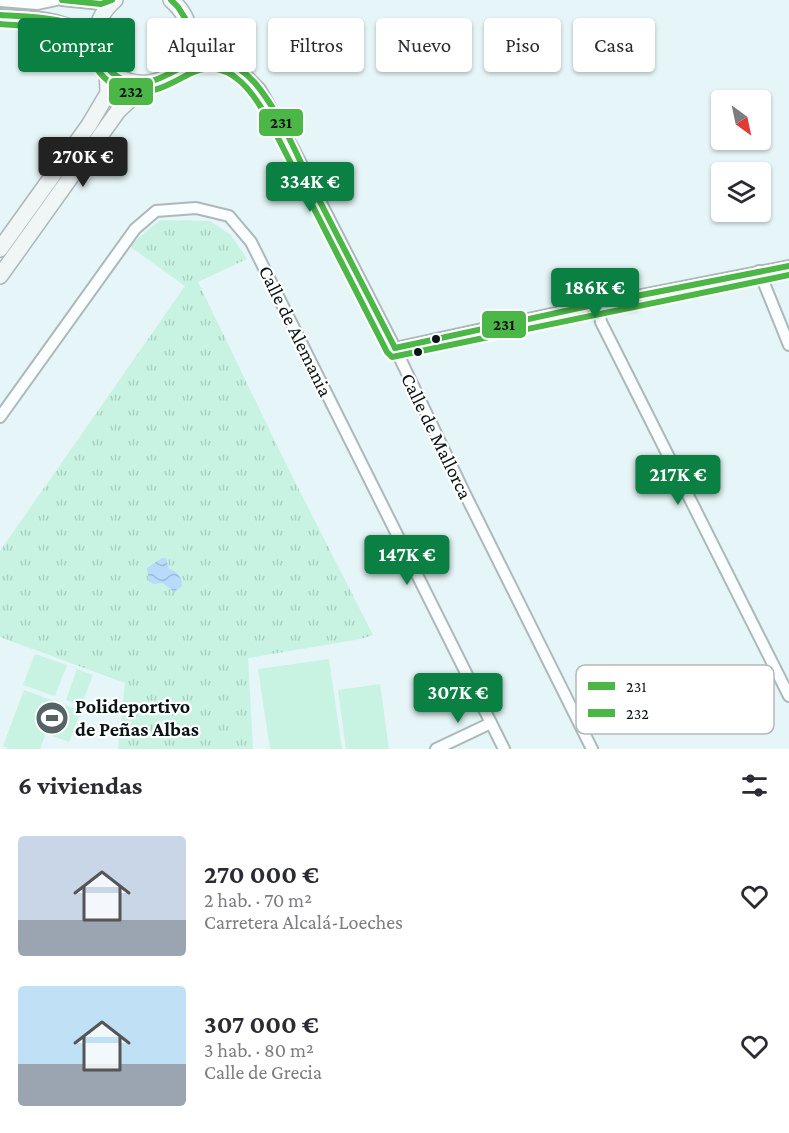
<!DOCTYPE html>
<html lang="es">
<head>
<meta charset="utf-8">
<style>
  :root { --surface:#fff; --page:#f7f7f7; --text:#2b2b33; --muted:#7c7c81; --accent:#0b8043 }
  body { margin:0; font-family:"Crimson Pro",serif; background:var(--page); color:var(--text); height:100vh; display:flex; flex-direction:column; font-size:22px; white-space:nowrap }
  * { box-sizing:border-box; margin:0 }
  p { font-size:20px; color:var(--muted) }
  .icon { flex:none; width:33px; height:33px; fill:none; stroke:currentColor; stroke-width:2; stroke-linecap:round; stroke-linejoin:round }
  .map { position:relative; height:749px; overflow:hidden }
  .side { display:flex; flex-direction:column; background:var(--surface); flex:1 }
  .side>* { flex:none }
  .top-card { position:absolute; left:18px; top:18px; width:753px; height:54px; display:flex; gap:12px }
  .needle { width:39px; rotate:147deg }
  .tools { position:absolute; left:711px; top:90px; display:grid; gap:12px }
  .tools a { display:grid; place-items:center; width:60px; height:60px; border-radius:6px; background:var(--surface); box-shadow:0 2px 4px #0004; font-size:30px }
  .price { position:absolute; translate:-50% -51px; padding:0 14px; border-radius:6px; background:var(--accent); color:#fff; font-size:20px; line-height:39px; filter:drop-shadow(0 2px 3px #0008) }
  .price::after { content:''; position:absolute; left:50%; top:36px; width:18px; height:14px; margin-left:-9px; background:inherit; clip-path:polygon(0 0,100% 0,50% 100%) }
  .price.active { background:#222; color:#fff }
  ul { padding:0; list-style:none }
  li { display:flex; align-items:center; gap:18px; height:150px; padding:0 18px }
  li span { display:grid; place-items:center; flex:none; width:168px; height:120px; border-radius:6px; color:#555 }
  li>.icon { margin-inline-start:auto }
  span .icon { width:72px; height:72px; fill:#fffc; stroke-width:1 }
  li b { font-size:26px }
  h2 { display:flex; justify-content:space-between; align-items:center; height:72px; padding:0 18px; font-size:26px }
  .chip { padding:0 21px; border-radius:6px; background:var(--surface); box-shadow:0 2px 4px #0004; font-size:21px; line-height:54px }
  .chip.active { background:var(--accent); color:#fff }
  .map>svg:first-child { display:block }
  .green { fill:#c8f3e2 }
  .park { fill:url(#park-tufts) }
  .water { fill:url(#water-waves) }
  .lines { fill:none; stroke-linecap:round; stroke-linejoin:round }
  .street-casing { stroke:#acb8ba; stroke-width:14 }
  .secondary-casing { stroke:#acb8ba; stroke-width:18 }
  .street { stroke:#fbfefe; stroke-width:10 }
  .secondary { stroke:#f0f5f6; stroke-width:15 }
  .bus-1-casing { stroke:#fff; stroke-width:10 }
  .bus-2-casing { stroke:#fff; stroke-width:10 }
  .bus-1 { stroke:#4ab747; stroke-width:6 }
  .bus-2 { stroke:#4ab747; stroke-width:6 }
  .bus-dot { fill:#091415; stroke:#fff; stroke-width:2 }
  .labels { text-anchor:middle; dominant-baseline:central; stroke-width:4.5; stroke-linejoin:round; paint-order:stroke }
  .street-label { font-size:20px; fill:#091415; stroke:#fff }
  .poi-label { font-size:20px; font-weight:bold; fill:#091415; stroke:#fff; text-anchor:start }
  .key { fill:#fff; stroke:#b5b8b9; stroke-width:1.5 }
  .key-label { font-size:16px; fill:#091415 }
  .line-badge { stroke:#fff; stroke-width:2 }
  .pale-badge-label { font-size:16px; text-anchor:middle; font-weight:bold; fill:#111 }
</style>
</head>
<body>
<div class="map">
<svg width="789" height="749" viewBox="0 0 789 749">
  <defs>
    <pattern id="park-tufts" width="24" height="20" patternUnits="userSpaceOnUse" patternTransform="scale(1.5)"><rect width="24" height="20" fill="#c8f3e2"/><path d="M3 7l-1-3M5 7V3M7 7l1-3M15 17l-1-3M17 17v-4M19 17l1-3" fill="none" stroke="#aacfc1"/></pattern>
    <pattern id="water-waves" width="16" height="10" patternUnits="userSpaceOnUse" patternTransform="scale(1.5)"><rect width="16" height="10" fill="#b8dbfb"/><path d="M0 5q4-4 8 0t8 0" fill="none" stroke="#9dbbd6"/></pattern>
  </defs>
  <rect width="100%" height="100%" fill="#e6f5f7"/>
  <g class="green">
    <path d="M35,654L67,665L55,696L23,685Z"/>
    <path d="M329,659L342,749H270L258,669Z"/>
    <path d="M77,669L93,675L81,706L66,700Z"/>
    <path d="M380,684L389,749H346L338,690Z"/>
    <path d="M24,690L57,702L40,749H10L3,746Z"/>
    <path d="M65,705L81,711L69,742L53,736Z"/>
  </g>
  <path class="park" d="M160,220L210,221L231,235L247,259L198,282L285,462L373,635L361,639L248,658L253,749H118L125,683L0,637V551L185,286L129,246Z"/>
  <path class="water" d="M162,558H166L169,569C177,571 182,577 182,586L174,592L163,583L153,584L149,581L147,568Z"/>
  <g class="lines">
    <defs>
      <g id="street">
        <path d="M62,0L101,4L112,0"/>
        <path d="M0,1L37,4L56,0"/>
        <path d="M0,15C37,17 68,16 97,43"/>
        <path d="M189,27L202,40L238,67L260,89L294,150L395,348L465,494L592,749"/>
        <path d="M176,71C197,61 206,55 229,64"/>
        <path d="M759,271L789,345"/>
        <path d="M598,304L601,322L789,696"/>
        <path d="M395,348L616,300L789,266"/>
        <path d="M0,417L135,229L156,211L196,208L229,216L251,242L504,749"/>
        <path d="M436,749L491,723"/>
      </g>
      <g id="secondary">
        <path d="M115,0C102,11 94,27 97,45C108,102 192,92 189,36C189,21 183,10 171,0"/>
        <path d="M0,249L89,125L108,93L107,67"/>
        <path d="M0,276L118,111L138,92L151,83"/>
      </g>
    </defs>
    <use href="#street" class="street-casing"/>
    <use href="#secondary" class="secondary-casing"/>
    <use href="#street" class="street"/>
    <use href="#secondary" class="secondary"/>
    <defs>
      <g id="bus-1">
        <path d="M62,0L101,4L112,0"/>
        <path d="M171,0L178,7L195,34L239,68"/>
        <path d="M0,15C26,17 72,16 91,36C105,52 100,72 127,81C162,92 186,51 221,60C234,63 246,73 255,83C281,114 296,154 314,190C341,243 368,295 395,348"/>
        <path d="M395,348L616,300L789,266"/>
      </g>
      <path id="bus-2" d="M0,24C23,26 67,25 84,42C89,47 90,53 92,59C97,73 110,85 124,90C150,97 168,85 189,74C232,52 257,99 274,130L387,352L392,357L789,275"/>
    </defs>
    <use href="#bus-1" class="bus-1-casing"/>
    <use href="#bus-2" class="bus-2-casing"/>
    <use href="#bus-1" class="bus-1"/>
    <use href="#bus-2" class="bus-2"/>
  </g>
  <defs>
    <symbol id="stadium-disc" viewBox="-11 -11 22 22"><circle r="9.5" fill="#566364" stroke="#fff"/><path d="M0-5a6.5 5 0 1 0 0 10a6.5 5 0 1 0 0-10ZM-3.5-1.8h7v3.6h-7Z" fill="#fff"/></symbol>
  </defs>
  <g fill-rule="evenodd">
    <use href="#stadium-disc" x="33" y="699" width="38" height="38"/>
  </g>
  <g class="bus-dot">
    <circle cx="436" cy="339" r="5"/>
    <circle cx="418" cy="352" r="5"/>
  </g>
  <g class="labels">
    <g class="street-label">
      <text transform="translate(296 331) rotate(64)">Calle de Alemania</text>
      <text transform="translate(437 436) rotate(64)">Calle de Mallorca</text>
    </g>
    <g class="poi-label">
      <text x="75" y="706">Polideportivo<tspan x="75" dy="23">de Peñas Albas</tspan></text>
    </g>
  </g>
  <rect x="576" y="665" width="198" height="69" rx="9" class="key"/>
  <rect x="588" y="682" width="27" height="8" fill="#4ab747"/>
  <rect x="588" y="709" width="27" height="8" fill="#4ab747"/>
  <g class="key-label">
    <text x="626" y="692">231</text>
    <text x="626" y="719">232</text>
  </g>
  <g class="line-badge">
    <rect x="108" y="77" width="46" height="29" rx="6" fill="#4ab747"/>
    <rect x="258" y="108" width="46" height="29" rx="6" fill="#4ab747"/>
    <rect x="481" y="310" width="46" height="29" rx="6" fill="#4ab747"/>
  </g>
  <g class="pale-badge-label">
    <text x="131" y="97">232</text>
    <text x="281" y="128">231</text>
    <text x="504" y="330">231</text>
  </g>
</svg>
<div class="tools">
<a><svg class="needle" viewBox="-14 -14 28 28"><path d="M0-13l5 13h-10z" fill="#e53935"/><path d="M0 13l5-13h-10z" fill="#7c7c81"/></svg></a>
<a><svg class="icon" aria-label="layers" viewBox="0 0 24 24"><path d="M12 4l9 5-9 5-9-5zM3 14l9 5 9-5"/></svg></a>
</div>
<b class="price active" style="left:83px;top:188px">270K €</b>
<b class="price" style="left:310px;top:213px">334K €</b>
<b class="price" style="left:595px;top:319px">186K €</b>
<b class="price" style="left:678px;top:506px">217K €</b>
<b class="price" style="left:407px;top:586px">147K €</b>
<b class="price" style="left:458px;top:724px">307K €</b>
<div class="top-card">
<a class="chip active">Comprar</a>
<a class="chip">Alquilar</a>
<a class="chip">Filtros</a>
<a class="chip">Nuevo</a>
<a class="chip">Piso</a>
<a class="chip">Casa</a>
</div>
</div>
<section class="side">
<h2>6 viviendas<svg class="icon" aria-label="filters" viewBox="0 0 24 24"><path d="M4 7h16M4 17h16"/><circle cx="9" cy="7" r="2"/><circle cx="15" cy="17" r="2"/></svg></h2>
<ul>
<li><span style="background:linear-gradient(#c9d6e8 70%,#9aa5b1 0)"><svg class="icon" aria-label="home" viewBox="0 0 24 24"><path d="M3 11l9-7 9 7M6 9v11h12V9"/></svg></span><div><b>270 000 €</b><p>2 hab. · 70 m²</p><p>Carretera Alcalá-Loeches</p></div><svg class="icon" aria-label="heart" viewBox="0 0 24 24"><path d="M12 20l-8-8c-3-5 5-10 8-4 3-6 11-1 8 4z"/></svg></li>
<li><span style="background:linear-gradient(#bfe0f5 65%,#9aa5b1 0)"><svg class="icon" aria-label="home" viewBox="0 0 24 24"><path d="M3 11l9-7 9 7M6 9v11h12V9"/></svg></span><div><b>307 000 €</b><p>3 hab. · 80 m²</p><p>Calle de Grecia</p></div><svg class="icon" aria-label="heart" viewBox="0 0 24 24"><path d="M12 20l-8-8c-3-5 5-10 8-4 3-6 11-1 8 4z"/></svg></li>
</ul>
</section>
</body>
</html>
